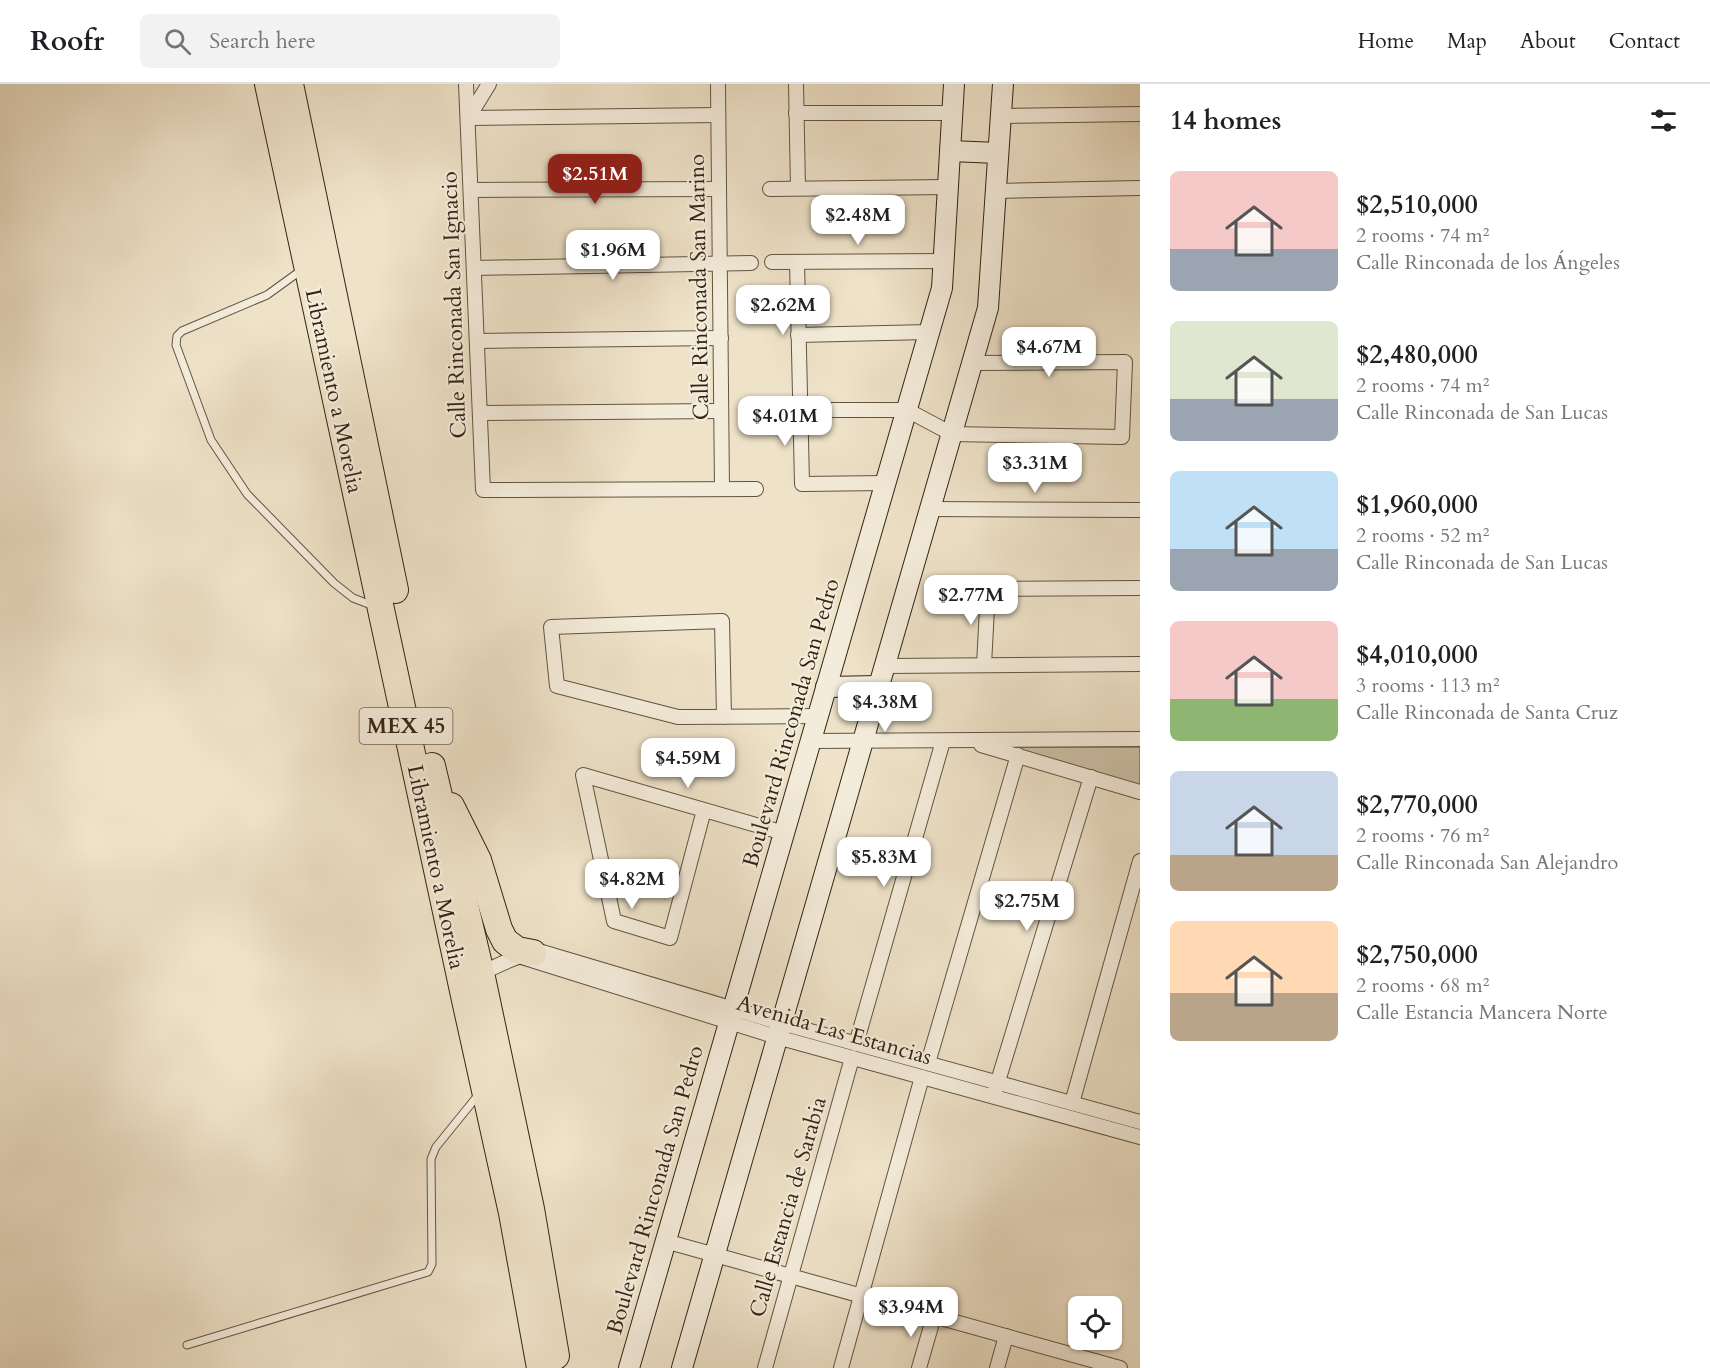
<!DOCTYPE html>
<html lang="en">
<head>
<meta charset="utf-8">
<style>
  :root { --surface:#fff; --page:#f2f2f2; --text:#202124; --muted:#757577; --line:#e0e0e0; --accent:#8f2418 }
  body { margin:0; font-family:Cardo,serif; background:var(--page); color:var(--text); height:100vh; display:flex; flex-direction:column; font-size:22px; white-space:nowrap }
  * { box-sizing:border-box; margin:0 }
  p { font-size:20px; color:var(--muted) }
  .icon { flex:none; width:33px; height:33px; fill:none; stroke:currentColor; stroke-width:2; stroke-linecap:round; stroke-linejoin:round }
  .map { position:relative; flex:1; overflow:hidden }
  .panel { display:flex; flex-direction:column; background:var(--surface); width:570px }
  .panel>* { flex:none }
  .buttons { position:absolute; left:1068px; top:1212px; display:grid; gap:12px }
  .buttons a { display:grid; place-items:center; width:54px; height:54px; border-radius:9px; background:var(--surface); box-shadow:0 2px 4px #0004; font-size:30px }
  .price { position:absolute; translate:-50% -51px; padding:0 14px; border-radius:12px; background:#fff; color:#222; font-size:20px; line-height:39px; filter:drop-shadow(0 2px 3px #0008) }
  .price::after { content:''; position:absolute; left:50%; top:36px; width:18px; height:14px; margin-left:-9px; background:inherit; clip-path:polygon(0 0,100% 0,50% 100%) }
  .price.active { background:var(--accent); color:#fff }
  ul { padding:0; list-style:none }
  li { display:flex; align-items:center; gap:18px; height:150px; padding:0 30px }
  li span { display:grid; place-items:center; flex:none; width:168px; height:120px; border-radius:9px; color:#555 }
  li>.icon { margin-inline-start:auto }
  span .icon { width:72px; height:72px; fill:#fffc; stroke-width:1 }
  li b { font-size:26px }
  h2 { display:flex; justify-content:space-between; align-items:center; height:72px; padding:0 30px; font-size:26px }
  header { display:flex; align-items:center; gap:36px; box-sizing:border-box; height:84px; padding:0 30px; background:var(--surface); border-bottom:2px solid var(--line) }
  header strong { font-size:28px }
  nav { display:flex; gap:33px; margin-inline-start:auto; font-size:21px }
  .search { width:420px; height:54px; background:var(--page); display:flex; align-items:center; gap:15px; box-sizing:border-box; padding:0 21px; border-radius:9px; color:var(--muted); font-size:22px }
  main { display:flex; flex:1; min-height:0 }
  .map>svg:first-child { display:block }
  .green { fill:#cec2a9; stroke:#80735e; stroke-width:1.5 }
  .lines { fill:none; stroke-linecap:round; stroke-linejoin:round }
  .lane-casing { stroke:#615441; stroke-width:9 }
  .street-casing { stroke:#615441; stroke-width:16 }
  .secondary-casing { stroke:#322414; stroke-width:22 }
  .highway-casing { stroke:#322414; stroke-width:28 }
  .lane { stroke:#f4ecdb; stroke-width:7 }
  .street { stroke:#f4ecdb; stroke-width:14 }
  .secondary { stroke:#f4ecdb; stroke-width:20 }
  .highway { stroke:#eee2c8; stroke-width:26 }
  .labels { text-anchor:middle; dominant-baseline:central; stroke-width:4.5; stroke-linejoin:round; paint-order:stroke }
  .shield { fill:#f4ecdb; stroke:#6c6050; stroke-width:1.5 }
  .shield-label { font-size:21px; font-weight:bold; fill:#322414 }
  .street-label { font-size:22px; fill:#322414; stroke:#f4ecdb }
</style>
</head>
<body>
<header>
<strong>Roofr</strong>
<div class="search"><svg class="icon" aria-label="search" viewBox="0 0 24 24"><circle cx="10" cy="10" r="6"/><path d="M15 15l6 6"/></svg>Search here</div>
<nav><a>Home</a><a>Map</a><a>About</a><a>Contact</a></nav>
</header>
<main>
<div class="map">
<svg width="1140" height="1284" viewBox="0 0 1140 1284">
  <rect width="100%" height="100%" fill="#eee2c8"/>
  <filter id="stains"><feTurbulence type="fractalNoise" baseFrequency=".00333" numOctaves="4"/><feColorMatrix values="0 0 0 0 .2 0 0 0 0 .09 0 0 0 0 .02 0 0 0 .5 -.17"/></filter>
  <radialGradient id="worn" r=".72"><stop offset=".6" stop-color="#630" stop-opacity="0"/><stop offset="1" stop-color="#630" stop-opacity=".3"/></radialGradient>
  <path class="green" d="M1010,663H1140V702Z"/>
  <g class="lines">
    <defs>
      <g id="lane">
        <path d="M303,185L267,211L182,247L177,252L176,261L211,356L247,410L334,499L353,514L374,522"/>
        <path d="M187,1261L428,1188L432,1180L431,1075L436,1063L479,1010"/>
      </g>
      <g id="street">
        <path d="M466,0L483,406L756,405"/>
        <path d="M718,0L722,405"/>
        <path d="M796,0L798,104"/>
        <path d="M796,29H953"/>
        <path d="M1001,32L1140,30"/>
        <path d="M468,34L718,31"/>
        <path d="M468,34L489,0"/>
        <path d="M770,105L948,103"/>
        <path d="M471,106L719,105"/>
        <path d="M996,107L1140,104"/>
        <path d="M772,178L944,177"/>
        <path d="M797,178L802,400L885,399"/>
        <path d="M474,184L751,179"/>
        <path d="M798,251L929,248"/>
        <path d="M477,257L721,254"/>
        <path d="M800,326H907L952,350L1122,353L1125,278L972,279"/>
        <path d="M480,329L721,327"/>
        <path d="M930,425L1140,426"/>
        <path d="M984,581L988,505L1140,504"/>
        <path d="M885,582L1140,580"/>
        <path d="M724,633L722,537L551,543L557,602L678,633L818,632"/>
        <path d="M810,657L1140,655"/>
        <path d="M981,661L1140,708"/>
        <path d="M704,726L670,854L614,837L583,691L784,749"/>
        <path d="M522,873L777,953L1140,1053"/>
        <path d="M481,889C500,881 520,869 542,868L781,939L1140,1038"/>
        <path d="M856,960L943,657"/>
        <path d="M928,979L1018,671"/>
        <path d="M995,1007L1091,693"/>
        <path d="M1072,1019L1140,777"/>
        <path d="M665,1157L1120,1284"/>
        <path d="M765,1284L852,974"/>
        <path d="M841,1284L922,993"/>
        <path d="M919,1284L934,1232"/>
        <path d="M997,1284L1006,1252"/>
      </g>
      <g id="secondary">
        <path d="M950,67L998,69"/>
        <path d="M826,603L879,602"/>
        <path d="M629,1284L942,204L954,0"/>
        <path d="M682,1284L988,224L1003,0"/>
      </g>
      <g id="highway">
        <path d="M268,0L465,916L512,1129L540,1284"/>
        <path d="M290,0L395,506"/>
        <path d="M432,682L481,889L531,1125L556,1272"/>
        <path d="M451,722L478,776L499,845L505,857L517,866L533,869"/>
      </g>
    </defs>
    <use href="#lane" class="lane-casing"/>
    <use href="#street" class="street-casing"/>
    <use href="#secondary" class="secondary-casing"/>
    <use href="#highway" class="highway-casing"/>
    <use href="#lane" class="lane"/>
    <use href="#street" class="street"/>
    <use href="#secondary" class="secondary"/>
    <use href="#highway" class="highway"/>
  </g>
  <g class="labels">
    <rect class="shield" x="359.5" y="624" width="93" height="36" rx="4.5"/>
    <g class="shield-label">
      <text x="406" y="642">MEX 45</text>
    </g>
    <g class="street-label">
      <text transform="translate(699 203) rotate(-91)">Calle Rinconada San Marino</text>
      <text transform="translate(454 221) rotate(-92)">Calle Rinconada San Ignacio</text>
      <text transform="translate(334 307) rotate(78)">Libramiento a Morelia</text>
      <text transform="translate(791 639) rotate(-74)">Boulevard Rinconada San Pedro</text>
      <text transform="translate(436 783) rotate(78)">Libramiento a Morelia</text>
      <text transform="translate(834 946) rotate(16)">Avenida Las Estancias</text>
      <text transform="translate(655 1106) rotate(-74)">Boulevard Rinconada San Pedro</text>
      <text transform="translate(788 1123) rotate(-74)">Calle Estancia de Sarabia</text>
    </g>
  </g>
  <rect width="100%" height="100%" filter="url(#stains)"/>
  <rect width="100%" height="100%" fill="url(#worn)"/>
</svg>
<div class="buttons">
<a><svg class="icon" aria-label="locate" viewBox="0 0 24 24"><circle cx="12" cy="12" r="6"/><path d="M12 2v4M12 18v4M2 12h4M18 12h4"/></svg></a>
</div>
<b class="price active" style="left:595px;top:121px">$2.51M</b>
<b class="price" style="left:858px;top:162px">$2.48M</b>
<b class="price" style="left:613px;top:197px">$1.96M</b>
<b class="price" style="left:783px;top:252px">$2.62M</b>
<b class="price" style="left:1049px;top:294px">$4.67M</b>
<b class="price" style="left:785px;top:363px">$4.01M</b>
<b class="price" style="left:1035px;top:410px">$3.31M</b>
<b class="price" style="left:971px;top:542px">$2.77M</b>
<b class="price" style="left:885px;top:649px">$4.38M</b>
<b class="price" style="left:688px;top:705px">$4.59M</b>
<b class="price" style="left:884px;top:804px">$5.83M</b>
<b class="price" style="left:632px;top:826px">$4.82M</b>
<b class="price" style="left:1027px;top:848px">$2.75M</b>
<b class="price" style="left:911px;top:1254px">$3.94M</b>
</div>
<section class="panel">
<h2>14 homes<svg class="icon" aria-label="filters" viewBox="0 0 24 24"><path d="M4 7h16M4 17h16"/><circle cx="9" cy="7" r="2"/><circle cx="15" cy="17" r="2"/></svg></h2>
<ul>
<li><span style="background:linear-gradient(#f6c9c9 65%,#9aa5b1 0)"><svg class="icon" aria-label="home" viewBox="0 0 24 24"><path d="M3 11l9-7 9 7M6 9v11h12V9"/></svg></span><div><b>$2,510,000</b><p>2 rooms · 74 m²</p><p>Calle Rinconada de los Ángeles</p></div></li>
<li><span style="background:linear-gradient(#dfe7d0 65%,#9aa5b1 0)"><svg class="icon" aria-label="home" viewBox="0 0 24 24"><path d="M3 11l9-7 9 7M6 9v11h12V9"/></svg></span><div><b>$2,480,000</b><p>2 rooms · 74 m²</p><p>Calle Rinconada de San Lucas</p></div></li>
<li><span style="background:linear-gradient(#bfe0f5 65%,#9aa5b1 0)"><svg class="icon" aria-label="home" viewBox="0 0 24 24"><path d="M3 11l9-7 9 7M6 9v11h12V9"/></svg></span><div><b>$1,960,000</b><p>2 rooms · 52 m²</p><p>Calle Rinconada de San Lucas</p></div></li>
<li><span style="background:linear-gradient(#f6c9c9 65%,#8fb573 0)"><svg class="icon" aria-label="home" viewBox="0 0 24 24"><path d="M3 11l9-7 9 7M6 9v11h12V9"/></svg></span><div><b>$4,010,000</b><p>3 rooms · 113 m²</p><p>Calle Rinconada de Santa Cruz</p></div></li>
<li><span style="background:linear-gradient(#c9d6e8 70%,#b9a48a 0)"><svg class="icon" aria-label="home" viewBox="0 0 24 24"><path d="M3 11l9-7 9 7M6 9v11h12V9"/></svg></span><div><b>$2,770,000</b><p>2 rooms · 76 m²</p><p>Calle Rinconada San Alejandro</p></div></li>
<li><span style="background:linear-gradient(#ffd9b3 60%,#b9a48a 0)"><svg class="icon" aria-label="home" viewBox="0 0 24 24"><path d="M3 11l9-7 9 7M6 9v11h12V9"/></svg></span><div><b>$2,750,000</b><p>2 rooms · 68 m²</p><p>Calle Estancia Mancera Norte</p></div></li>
</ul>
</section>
</main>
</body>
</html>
